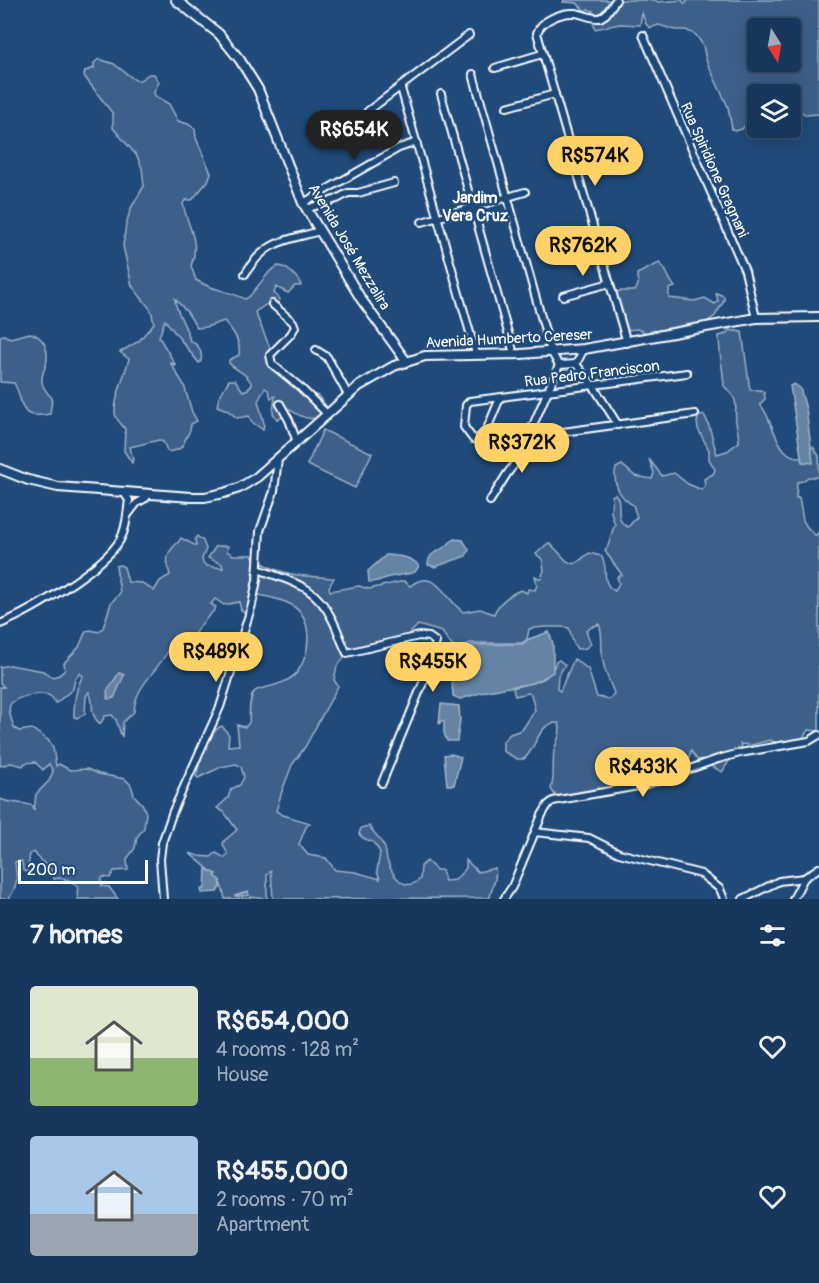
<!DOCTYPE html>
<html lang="en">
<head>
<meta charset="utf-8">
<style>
  :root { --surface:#17385c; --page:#203f62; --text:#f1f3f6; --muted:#9eacbb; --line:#365272; --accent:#ffd166 }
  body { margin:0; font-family:Pangolin,sans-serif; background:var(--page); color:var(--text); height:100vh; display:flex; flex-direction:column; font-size:22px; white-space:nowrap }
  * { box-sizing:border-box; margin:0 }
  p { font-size:20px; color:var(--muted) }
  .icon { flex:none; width:33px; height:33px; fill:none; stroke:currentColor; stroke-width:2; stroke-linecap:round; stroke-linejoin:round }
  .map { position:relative; height:899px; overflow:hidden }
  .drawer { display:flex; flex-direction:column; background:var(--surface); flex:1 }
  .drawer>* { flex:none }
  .needle { width:39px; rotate:169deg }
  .controls { position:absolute; left:747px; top:18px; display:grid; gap:12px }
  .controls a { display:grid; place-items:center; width:54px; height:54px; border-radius:6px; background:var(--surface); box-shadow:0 3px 15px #0003,0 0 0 2px var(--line); font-size:30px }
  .scale { position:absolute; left:18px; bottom:15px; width:130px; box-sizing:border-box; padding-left:6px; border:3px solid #fff; border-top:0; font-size:16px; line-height:21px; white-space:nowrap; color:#fff; -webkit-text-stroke:4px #1f4a7a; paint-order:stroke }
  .price { position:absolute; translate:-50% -51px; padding:0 14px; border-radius:21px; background:var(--accent); color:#111; font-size:20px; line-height:39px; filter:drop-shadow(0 2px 3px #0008) }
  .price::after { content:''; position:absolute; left:50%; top:36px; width:18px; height:14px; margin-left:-9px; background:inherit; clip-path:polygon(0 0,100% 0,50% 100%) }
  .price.active { background:#222; color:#fff }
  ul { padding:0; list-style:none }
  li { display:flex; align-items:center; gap:18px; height:150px; padding:0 30px }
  li span { display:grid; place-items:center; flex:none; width:168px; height:120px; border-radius:6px; color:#555 }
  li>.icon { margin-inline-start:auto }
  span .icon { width:72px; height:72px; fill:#fffc; stroke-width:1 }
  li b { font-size:26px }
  h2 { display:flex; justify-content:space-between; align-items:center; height:72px; padding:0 30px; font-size:26px }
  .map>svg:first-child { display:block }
  .green { fill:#3c618b; stroke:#9eb0c5; stroke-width:1.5; fill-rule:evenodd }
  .water { fill:#6583a4; stroke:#a3b5c8; stroke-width:1.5 }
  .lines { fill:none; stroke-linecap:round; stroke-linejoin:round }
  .minor-casing { stroke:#fff; stroke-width:10 }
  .major-casing { stroke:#fff; stroke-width:12 }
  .minor { stroke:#1f4a7a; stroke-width:6 }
  .major { stroke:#1f4a7a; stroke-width:8 }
  .labels { text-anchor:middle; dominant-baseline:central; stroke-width:5; stroke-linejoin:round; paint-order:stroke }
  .street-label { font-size:15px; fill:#fff; stroke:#1f4a7a }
  .neighbourhood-label { font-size:16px; font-weight:bold; fill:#fff; stroke:#1f4a7a }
</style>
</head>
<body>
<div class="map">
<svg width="819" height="899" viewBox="0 0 819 899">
  <rect width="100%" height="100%" fill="#1f4a7a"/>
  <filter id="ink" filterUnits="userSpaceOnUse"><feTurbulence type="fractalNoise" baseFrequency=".0167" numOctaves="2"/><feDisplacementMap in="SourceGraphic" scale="12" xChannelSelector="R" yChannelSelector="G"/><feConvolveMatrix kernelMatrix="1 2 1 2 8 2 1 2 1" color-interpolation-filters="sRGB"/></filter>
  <g filter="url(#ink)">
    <g class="green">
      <path d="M564,0H655L658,2L682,0L685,4L687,2L686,0H819V114L806,115L799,110L791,109L790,94H758L757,119L750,120L742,129L735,131L732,129L728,107L706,60L703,45L696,35L686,30H675L659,25L650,28L646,24L642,13L640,25L620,24L595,29L591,15L593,11L588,9L585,11L577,3L563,2ZM758,28H790V62H758Z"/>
      <path d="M99,59L114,64L135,80H140L149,74H154L159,82L154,92L155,96L169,104L178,121L188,124L195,129L196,138L211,173L208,181L192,200H186L183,203C187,227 201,240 191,266L196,280C213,291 228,290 245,299L249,297L270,271L278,266C287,266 299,278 301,286H295L288,293L276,287L274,293L280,299L279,302L276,304H267L255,312L273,355L272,370L281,369L299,389L318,396L327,407C321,426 301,418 289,409L283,417L277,419L273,413L275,396L271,398L268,390L265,388L258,401L264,423L263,430L252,422L249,416L237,418L227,410L217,406L219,397L229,380H235L243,391L248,389L252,385C249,374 236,371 229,363V360L239,355C241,342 233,330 224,321L206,327L197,328L187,312L175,299C175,311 187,326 190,341C198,344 203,351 201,361L199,363L165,320L159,337L176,366L170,362L184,385L192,412L197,421L191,424C191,431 189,432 186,438C181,450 181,449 168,452L163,442L159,440L130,447L133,459L132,463L124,451L125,429C122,425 118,421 116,417C111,407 126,371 129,359L120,352L139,341L154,323L151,310L132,286L123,246L126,224L131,208L144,186L142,168L137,156L113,128V114L84,76L85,71L94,68V63Z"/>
      <path d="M659,263C667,268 668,279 675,287L669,289V298L694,301L705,298L715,304L718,301L716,293L724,296V301L715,316L700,327L686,325L647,333L637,329L627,330L616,300V294L619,291H635L638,285L637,274Z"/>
      <path d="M729,330L742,332L750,390H760L764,392L765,399L760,404C776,423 776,464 807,456L810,448L813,447L819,456V477H808L803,481L797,482L796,498H799L803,520L807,527L816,536L819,531V731L808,730L801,741L783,745L770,740L752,745L740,744L744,752L729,761L722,772L706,763L704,759L697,760L691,751L684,778L682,781L653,779L646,775L640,783L612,791L595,789L563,796L555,795L551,789C555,777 552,764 554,751C556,741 562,734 559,723C538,721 537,748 524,759H517L503,751V741L510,734L522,730L535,710L531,694L528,693L515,696L513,688C532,681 548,685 556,662L559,660L565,665L558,676L557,689L560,691L574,659L588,669L597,697L610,699L614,693C609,680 602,667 602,652C601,642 603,634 599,624L592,627L586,631L591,644L584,649H577L573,642L569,628C564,626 536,627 529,629L527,639L522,643H471L457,648L452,646L442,632L418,625L406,637L346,656L337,666L334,680L338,686L305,747L292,765L282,791L276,811L283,815L310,823L306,827L299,844L308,855L326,858L335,870L355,872L380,879L377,871L380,852L373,842L363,838L359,834L361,828L369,826C374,833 380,839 384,846C386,850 386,855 387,860C392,875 405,894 420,879L421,866L427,861L436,870H442L445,881L455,880L466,868V860L478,872L495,868C498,879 491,887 490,898L273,899L271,871L267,874V899L251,897V899H242L241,896L249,895L248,892L234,896H239V899H225C222,877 205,866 189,853L199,856L211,857L216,853L225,858L228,854L223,845L224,841L237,830L224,812L217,808L228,798L231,789L240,785L244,777L241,767L236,764L221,767L198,778L196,776C199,764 210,729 222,726L229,735L228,746L239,745L237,725L245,727L249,723C250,713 248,701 254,692C257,687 287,687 298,671C311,651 314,618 290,604C282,600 269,597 259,595L251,610L245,613L241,610L239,602L224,605L215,599L211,604L216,607C214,612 210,614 207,618C191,635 193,644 168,651C156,673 135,686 134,712L123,722L122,737L116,720L112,715L105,716L100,724C87,712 96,705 89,692L86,696L85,714L77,718L74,717C74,703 75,689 83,676L80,673L75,679L73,689L56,703C54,701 53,698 50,696C43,691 14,697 10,705C7,711 13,722 14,728L19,731L32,729L48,740L53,748L56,766L59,764L70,770L87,769L99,774L125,779L131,785L134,795L143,805L146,813L144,828L137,837L135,848L127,859L128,870L114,871L110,878L103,877L101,880L102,886L109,887L118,899H78L77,893L78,888C73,880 63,877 54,879L50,868L40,860L34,852L30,854L27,872L23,871L22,861L15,862C17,880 19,882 9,899H0V799C11,804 23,802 33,806L34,811L36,794L49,781L53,771L49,764L43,770L35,762L25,763L23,766L11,763L0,766V687H4L0,683V667L10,665L43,671L53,677L59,675L65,670L64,663L79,647L86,631L91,630L98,632L103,628L111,603L120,593L116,566L120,565L124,567L128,582L142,583L154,591L160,581L170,575C168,567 165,557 171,550C174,545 178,544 181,538L196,546L195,539L197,536L203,541L206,549L202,559L203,563L207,566L223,568L222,564L208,558L216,546H228L227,551L233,555H252L259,566H261L263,563C285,577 309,576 334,578L329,587L330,591L359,586L369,589L404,581L410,586C436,566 445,599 463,612L480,609L494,614C498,603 510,594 521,590L527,593L528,589L535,590L537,585L535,576L541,579L544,570L542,559L536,554L548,543C557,546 566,567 576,563C580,561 585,556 589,553L601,556C610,567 599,583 615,591L619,583L617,577L622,575L605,551C611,544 610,533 615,525L611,512L612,496L615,494L618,498C621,509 615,522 628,527L637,517L633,505C620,498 612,483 616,468L622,465L635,476L652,479L654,473L649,459L662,476L674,473L688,484L702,490L705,485L704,479L713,474L715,470L709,459V450L698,429L697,422L699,416L704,415C711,425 712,441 717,454L727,451L739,442C739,435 737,429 736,422C734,404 741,402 724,386C723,369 719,353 719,336L726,334Z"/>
      <path d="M30,333C42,336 48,346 47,359C47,367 41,372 42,382C43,388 47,393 52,398L50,414C16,420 26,405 14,383L0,382V336L4,335L10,338Z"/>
      <path d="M323,430L372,453L355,488L307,465Z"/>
    </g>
    <g class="water">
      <path d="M794,384L800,388L806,409L813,463L802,462L790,386Z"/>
      <path d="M454,539L463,540L469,550L466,556L435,567L428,565C429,551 437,553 446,546C449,544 451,541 454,539Z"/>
      <path d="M386,555C398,556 411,556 419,566L415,572C406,575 398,575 389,577C382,580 377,582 369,582L368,571Z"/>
      <path d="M549,632L553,644V672C529,688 518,684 493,690C482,692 471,696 460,699L453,696L450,655L458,648L472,645L522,644L529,639Z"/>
      <path d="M119,673L124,675L114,698L108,699L107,691Z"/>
      <path d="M441,704L459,706L460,720L457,741H447L444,733V721H441L439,724Z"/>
      <path d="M451,754L461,757L454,785H447L444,755Z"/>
      <path d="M206,869L217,874L215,876L220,880L221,886L217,892L202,893L201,890L205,888Z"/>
    </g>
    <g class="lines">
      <defs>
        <g id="minor">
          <path d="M616,0L606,14L600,18C591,19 584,14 575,13C562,12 541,20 537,33L627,343"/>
          <path d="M643,35L745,271L756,318"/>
          <path d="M495,68L542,54"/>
          <path d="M473,74L551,352L559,365L528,437"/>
          <path d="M401,88L476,354"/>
          <path d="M441,94L514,354"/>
          <path d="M507,107L555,94"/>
          <path d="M362,119L368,111L469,35"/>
          <path d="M303,203L399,148L417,142"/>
          <path d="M306,209L337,199L348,193H358L394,183"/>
          <path d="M422,222L525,192"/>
          <path d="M245,274C266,240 284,241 320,231"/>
          <path d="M563,296L610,283"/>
          <path d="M272,304L293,322L295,327L291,334L270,355L272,364L300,387L327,414"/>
          <path d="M316,350L327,357L348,395"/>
          <path d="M576,364L594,387L618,425"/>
          <path d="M576,364L584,349"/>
          <path d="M559,365L576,364"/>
          <path d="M500,398L487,429L479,438L473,439L464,427L466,405L470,401L687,373"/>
          <path d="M280,404L289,420L297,442"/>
          <path d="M504,440L695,414"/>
          <path d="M490,501L507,474L519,458L524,438"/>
          <path d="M127,516L137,503L146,498"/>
          <path d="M258,569C291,582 315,584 332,619C338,630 341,642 347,653L419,636L429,637L436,642L429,668L382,783"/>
          <path d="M0,624C30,612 104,568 120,540C127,528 127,513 129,500L126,496"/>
          <path d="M535,832L589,838L619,853L701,874L720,889L724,899"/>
          <path d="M163,899L160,859L162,843L173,811L220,707L252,605L257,580L260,531L274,491L278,459"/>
          <path d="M504,899L512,887L542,815L548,805L553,801L644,785L718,759L740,753L809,741L819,735"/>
          <path d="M743,899L779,881L804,878"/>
          <path d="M793,899L804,878L819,868"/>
        </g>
        <g id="major">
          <path d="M176,0L219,34L240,60L258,89L303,203L361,299L406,361"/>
          <path d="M0,469L28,480L58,487L191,497H205L224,493L239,488L257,477L359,386L394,366L425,356L521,354L584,349L756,318L819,317"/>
        </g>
      </defs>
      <use href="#minor" class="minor-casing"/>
      <use href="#major" class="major-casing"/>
      <use href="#minor" class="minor"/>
      <use href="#major" class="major"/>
    </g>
  </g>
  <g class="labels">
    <g class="street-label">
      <text transform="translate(714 170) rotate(66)">Rua Spiridione Gragnani</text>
      <text transform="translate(349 247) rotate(59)">Avenida José Mezzalira</text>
      <text transform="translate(509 339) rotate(-3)">Avenida Humberto Cereser</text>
      <text transform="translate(592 374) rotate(-7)">Rua Pedro Franciscon</text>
    </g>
    <g class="neighbourhood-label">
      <text x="475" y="198">Jardim<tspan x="475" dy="18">Vera Cruz</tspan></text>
    </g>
  </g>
</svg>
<div class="controls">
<a><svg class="needle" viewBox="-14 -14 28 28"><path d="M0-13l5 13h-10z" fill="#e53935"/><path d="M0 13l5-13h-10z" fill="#9eacbb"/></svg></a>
<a><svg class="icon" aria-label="layers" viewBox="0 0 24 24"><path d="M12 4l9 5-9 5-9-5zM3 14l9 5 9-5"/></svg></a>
</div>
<div class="scale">200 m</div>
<b class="price active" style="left:354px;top:161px">R$654K</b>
<b class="price" style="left:595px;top:187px">R$574K</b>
<b class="price" style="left:583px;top:277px">R$762K</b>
<b class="price" style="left:522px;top:474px">R$372K</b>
<b class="price" style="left:216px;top:683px">R$489K</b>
<b class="price" style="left:433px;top:693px">R$455K</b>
<b class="price" style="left:643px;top:798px">R$433K</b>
</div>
<section class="drawer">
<h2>7 homes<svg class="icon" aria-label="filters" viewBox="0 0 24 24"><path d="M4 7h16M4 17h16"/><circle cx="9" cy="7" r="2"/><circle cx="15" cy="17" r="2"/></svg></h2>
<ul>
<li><span style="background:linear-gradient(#dfe7d0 60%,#8fb573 0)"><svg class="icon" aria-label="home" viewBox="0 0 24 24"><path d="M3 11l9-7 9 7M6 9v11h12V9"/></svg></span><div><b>R$654,000</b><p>4 rooms · 128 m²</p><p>House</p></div><svg class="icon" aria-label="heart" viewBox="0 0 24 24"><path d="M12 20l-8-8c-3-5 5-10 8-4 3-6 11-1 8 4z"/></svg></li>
<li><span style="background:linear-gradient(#a9c7e8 65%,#9aa5b1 0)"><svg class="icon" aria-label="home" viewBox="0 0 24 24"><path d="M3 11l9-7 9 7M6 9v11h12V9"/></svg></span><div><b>R$455,000</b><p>2 rooms · 70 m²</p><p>Apartment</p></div><svg class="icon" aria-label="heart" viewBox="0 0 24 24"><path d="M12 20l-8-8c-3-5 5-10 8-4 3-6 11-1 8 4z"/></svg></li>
</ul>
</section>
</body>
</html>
